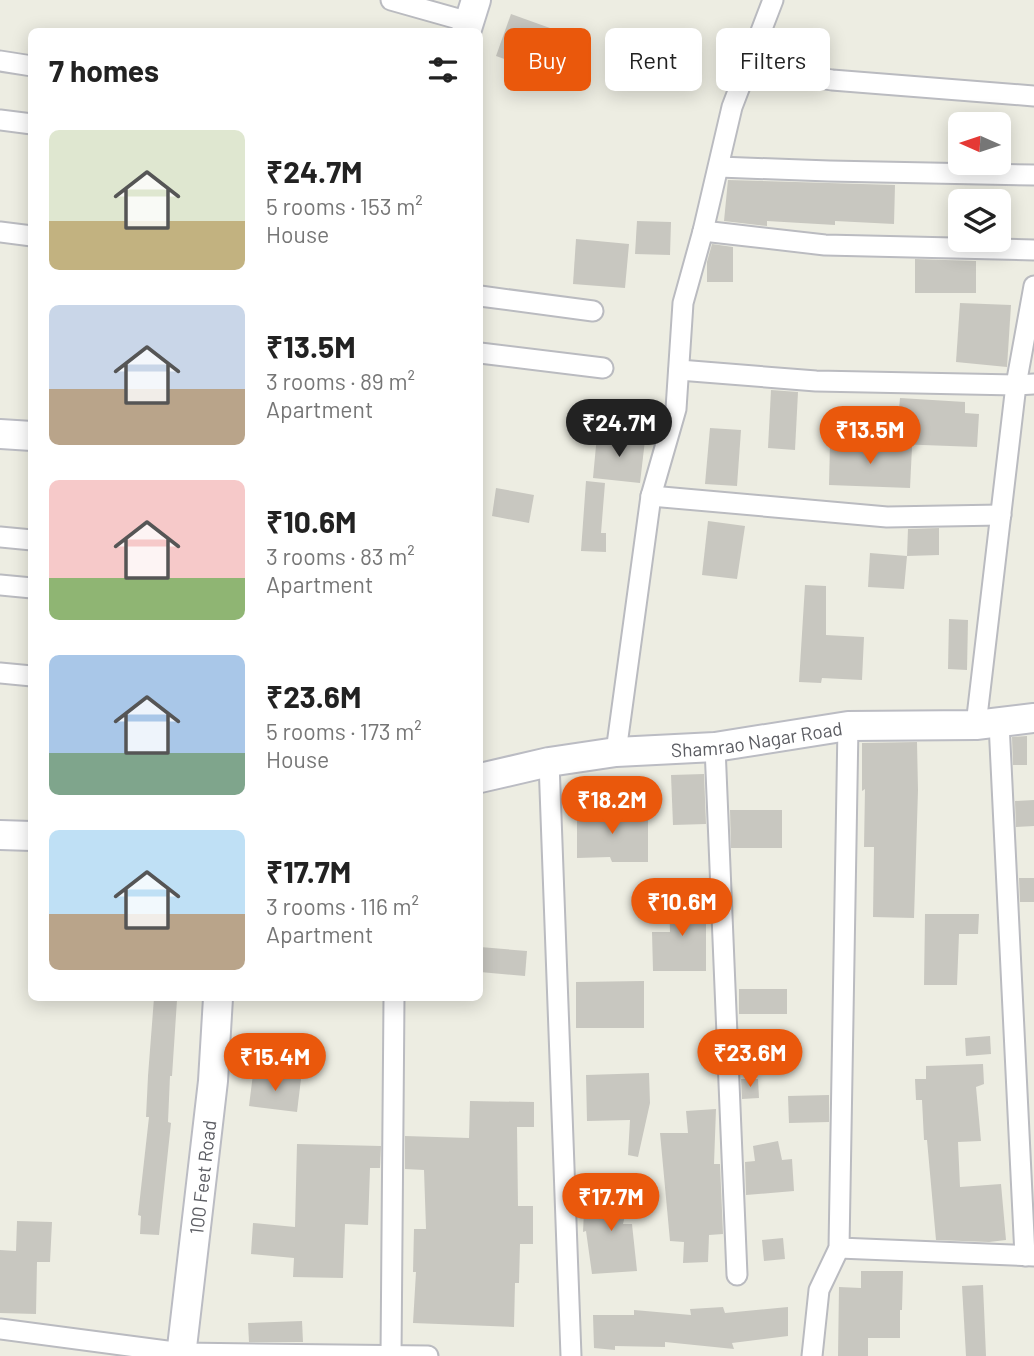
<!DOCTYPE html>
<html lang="en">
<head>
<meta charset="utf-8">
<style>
  :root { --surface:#fff; --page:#f6f6f6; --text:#222; --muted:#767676; --accent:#ea580c }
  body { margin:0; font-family:Barlow,sans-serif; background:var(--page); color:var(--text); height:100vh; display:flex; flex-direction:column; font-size:26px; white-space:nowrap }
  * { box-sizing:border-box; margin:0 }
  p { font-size:23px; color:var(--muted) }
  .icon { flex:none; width:38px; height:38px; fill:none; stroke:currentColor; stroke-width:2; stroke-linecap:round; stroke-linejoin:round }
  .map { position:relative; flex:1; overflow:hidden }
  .side { position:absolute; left:28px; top:28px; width:455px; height:973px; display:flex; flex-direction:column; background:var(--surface); border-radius:10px; box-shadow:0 4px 18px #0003 }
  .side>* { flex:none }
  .hud { position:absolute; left:504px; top:28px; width:424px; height:63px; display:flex; gap:14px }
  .needle { width:46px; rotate:273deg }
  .buttons { position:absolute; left:948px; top:112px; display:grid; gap:14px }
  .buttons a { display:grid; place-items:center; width:63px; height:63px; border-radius:10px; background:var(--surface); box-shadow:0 4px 18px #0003; font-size:35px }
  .price { position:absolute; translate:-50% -60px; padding:0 16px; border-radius:24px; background:var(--accent); color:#fff; font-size:23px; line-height:46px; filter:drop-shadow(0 2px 4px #0008) }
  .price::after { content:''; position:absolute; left:50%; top:42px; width:21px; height:16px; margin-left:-10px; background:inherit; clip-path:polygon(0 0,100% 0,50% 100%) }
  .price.selected { background:#222; color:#fff }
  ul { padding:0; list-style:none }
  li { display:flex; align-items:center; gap:21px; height:175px; padding:0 21px }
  li span { display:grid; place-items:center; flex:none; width:196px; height:140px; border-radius:10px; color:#555 }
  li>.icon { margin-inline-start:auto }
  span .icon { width:84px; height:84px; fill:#fffc; stroke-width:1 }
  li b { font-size:30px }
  h2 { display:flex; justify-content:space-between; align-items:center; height:84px; padding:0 21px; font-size:30px }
  .chip { padding:0 24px; border-radius:10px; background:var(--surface); box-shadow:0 4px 18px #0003; font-size:24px; line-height:63px }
  .chip.selected { background:var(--accent); color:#fff }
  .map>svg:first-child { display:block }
  .building { fill:#c8c7c0 }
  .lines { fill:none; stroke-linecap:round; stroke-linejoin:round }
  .street-casing { stroke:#babbc0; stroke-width:23 }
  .secondary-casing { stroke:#bbbcc3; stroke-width:32 }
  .street { stroke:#fff; stroke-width:19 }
  .secondary { stroke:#fff; stroke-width:28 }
  .labels { text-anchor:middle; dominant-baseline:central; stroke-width:5; stroke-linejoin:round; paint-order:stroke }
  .street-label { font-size:19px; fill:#5b5c62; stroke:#fff }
</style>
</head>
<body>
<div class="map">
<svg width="1034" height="1356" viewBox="0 0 1034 1356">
  <rect width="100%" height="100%" fill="#edede2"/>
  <g class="building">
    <path d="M511,14L575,37L560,79L496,56Z"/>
    <path d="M728,180L895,185L894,224L835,221V225L767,221V226L724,221Z"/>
    <path d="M637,221L671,222L670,255L635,254Z"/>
    <path d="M576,239L629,244L625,288L573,284Z"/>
    <path d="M712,244L733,247V282H707V262Z"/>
    <path d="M915,259L976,261V293H915Z"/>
    <path d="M960,303L1011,305L1007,367L956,362Z"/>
    <path d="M771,390L798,392L795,450L768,448Z"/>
    <path d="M900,398L965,402V413L979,414L977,447L896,444Z"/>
    <path d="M710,428L741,430L737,486L705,484Z"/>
    <path d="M597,435L645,440L640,483L593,478Z"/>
    <path d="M830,444L912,447L910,488L829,485Z"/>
    <path d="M586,481L605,483L601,533H606V552L581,551Z"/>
    <path d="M496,488L534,495L529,523L492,516Z"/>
    <path d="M708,521L745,526L737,579L702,575Z"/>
    <path d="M939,528V555L907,556L908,529Z"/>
    <path d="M870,553L907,556L904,589L868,587Z"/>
    <path d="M805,585L826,586V635L864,637L862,680L822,678L821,683L799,682Z"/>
    <path d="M949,619L968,620L967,670L948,669Z"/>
    <path d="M1027,736V765H1013L1012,737Z"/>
    <path d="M917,742L918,790L914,918L873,917L874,847H864L865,789L862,791V743Z"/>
    <path d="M704,774L706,824L673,825L671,775Z"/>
    <path d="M1034,800V826L1016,827L1015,801Z"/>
    <path d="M577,806H602V815H648V862H612L610,857L577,858Z"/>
    <path d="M730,810H782V848H731Z"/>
    <path d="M1019,878H1034V902H1020Z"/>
    <path d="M706,899V971H653L652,932H670L669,900Z"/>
    <path d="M925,914H979L978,934H959L957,985H924Z"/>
    <path d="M480,947L527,951L525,976L480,972Z"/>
    <path d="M644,981V1028H576V982Z"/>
    <rect x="739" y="989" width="48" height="25"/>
    <path d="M154,998L177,1000L172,1076H170L168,1122L171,1123L159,1235L140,1234L141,1216L138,1215L149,1117H146L148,1076Z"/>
    <path d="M990,1036L991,1054L966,1056L965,1038Z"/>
    <path d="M983,1064L984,1084L976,1087L981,1141L958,1142L960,1187L1001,1184L1006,1240L989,1242L936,1240L927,1140H924L922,1100H916L915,1079H926V1066Z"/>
    <path d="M649,1073L650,1103L638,1157L628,1155L630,1120L587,1121L586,1075Z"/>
    <path d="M253,1074L301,1079L297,1112L249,1106Z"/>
    <path d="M741,1079H758L759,1098L742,1099Z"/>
    <path d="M829,1095V1122L789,1123L788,1096Z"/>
    <path d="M470,1101L534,1102V1127H517L518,1206H533V1244H520L519,1283H515L514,1327L413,1323L416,1272H413L414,1229H426L424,1170L405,1169V1136L469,1138Z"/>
    <path d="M716,1109L714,1164H720L723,1234L709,1235L708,1262L683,1263L684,1242L670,1241L660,1133H688L686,1111Z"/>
    <path d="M778,1141L782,1160L792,1159L794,1191L746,1195L745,1162L755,1161L753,1146Z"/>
    <path d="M297,1144L381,1146L380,1168H370L368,1225L345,1224L343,1278L293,1277L294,1258L251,1254L253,1223L295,1227Z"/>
    <path d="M632,1185L623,1224H632L637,1271L592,1274L586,1231L583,1232L584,1211L598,1210L600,1187Z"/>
    <path d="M17,1221L52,1222L50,1262H37L36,1314L0,1313V1250L16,1251Z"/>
    <path d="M783,1238L785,1259L764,1261L762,1240Z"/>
    <path d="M861,1271H903L902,1310H900V1338H868V1356H838L839,1287L861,1288Z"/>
    <path d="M983,1285L986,1356H966L962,1286Z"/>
    <path d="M723,1307L725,1313L788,1307V1336L732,1343L734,1349L665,1342V1347L615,1346V1350L594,1348L593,1315H634V1310L691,1315L690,1309Z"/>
    <path d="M302,1321L303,1342H249L248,1323Z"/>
  </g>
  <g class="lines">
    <defs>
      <g id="street">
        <path d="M391,0L469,22"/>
        <path d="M0,61L32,66"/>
        <path d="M747,67L832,80L1034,96"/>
        <path d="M0,120L32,124"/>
        <path d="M719,167L829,171L1034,175"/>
        <path d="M703,231L825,245L1034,250"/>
        <path d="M0,232L32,236"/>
        <path d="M480,296L593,311"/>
        <path d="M480,353L603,368"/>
        <path d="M679,370L816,381L1016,385L1034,384"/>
        <path d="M651,496L887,517L1001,515"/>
        <path d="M0,537L32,540"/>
        <path d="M0,585L32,588"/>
        <path d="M0,673L32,676"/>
        <path d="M999,723L1025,1256"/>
        <path d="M976,725L1016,385L1034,286"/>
        <path d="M715,747L737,1275"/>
        <path d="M616,752L651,496L676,409L683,303L703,231L732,107L773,0"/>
        <path d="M549,762L571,1356"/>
        <path d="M839,1248L1034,1256"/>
        <path d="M0,1329L182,1353L428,1356"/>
        <path d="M391,1356L394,998"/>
        <path d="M812,1356L819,1290L839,1248L848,726"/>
      </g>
      <g id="secondary">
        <path d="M466,32L476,0"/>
        <path d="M0,434L32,436"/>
        <path id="s1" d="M480,778L549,762L616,752L715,747L848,726L976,725L1034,718"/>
        <path d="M0,835L32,836"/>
        <path id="s2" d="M181,1356L213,1081L218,998"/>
      </g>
    </defs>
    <use href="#street" class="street-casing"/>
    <use href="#secondary" class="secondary-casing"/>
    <use href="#street" class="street"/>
    <use href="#secondary" class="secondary"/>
  </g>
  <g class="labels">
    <g class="street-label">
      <text stroke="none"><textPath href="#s1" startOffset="280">Shamrao Nagar Road</textPath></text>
      <text stroke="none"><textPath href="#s2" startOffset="180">100 Feet Road</textPath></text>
    </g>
  </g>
</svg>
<div class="buttons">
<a><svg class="needle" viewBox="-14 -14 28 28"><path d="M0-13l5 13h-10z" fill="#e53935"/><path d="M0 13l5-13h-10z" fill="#767676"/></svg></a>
<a><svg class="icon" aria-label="layers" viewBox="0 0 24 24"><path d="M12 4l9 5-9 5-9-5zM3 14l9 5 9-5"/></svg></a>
</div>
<b class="price selected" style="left:619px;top:459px">₹24.7M</b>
<b class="price" style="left:870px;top:466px">₹13.5M</b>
<b class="price" style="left:612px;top:836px">₹18.2M</b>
<b class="price" style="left:682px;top:938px">₹10.6M</b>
<b class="price" style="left:750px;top:1089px">₹23.6M</b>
<b class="price" style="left:275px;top:1093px">₹15.4M</b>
<b class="price" style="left:611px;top:1233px">₹17.7M</b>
<div class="hud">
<a class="chip selected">Buy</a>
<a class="chip">Rent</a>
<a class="chip">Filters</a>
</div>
<section class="side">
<h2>7 homes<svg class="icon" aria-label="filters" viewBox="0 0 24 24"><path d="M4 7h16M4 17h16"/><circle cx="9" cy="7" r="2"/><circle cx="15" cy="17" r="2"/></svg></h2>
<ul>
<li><span style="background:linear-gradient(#dfe7d0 65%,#c2b280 0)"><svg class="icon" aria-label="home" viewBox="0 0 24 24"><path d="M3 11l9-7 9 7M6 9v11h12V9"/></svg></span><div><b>₹24.7M</b><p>5 rooms · 153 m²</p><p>House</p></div></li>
<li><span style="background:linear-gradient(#c9d6e8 60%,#b9a48a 0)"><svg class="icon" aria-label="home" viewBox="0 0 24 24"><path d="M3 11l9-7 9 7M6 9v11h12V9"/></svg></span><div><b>₹13.5M</b><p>3 rooms · 89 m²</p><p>Apartment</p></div></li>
<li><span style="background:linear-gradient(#f6c9c9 70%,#8fb573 0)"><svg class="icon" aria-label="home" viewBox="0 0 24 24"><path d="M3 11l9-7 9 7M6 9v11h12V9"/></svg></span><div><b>₹10.6M</b><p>3 rooms · 83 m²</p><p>Apartment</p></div></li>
<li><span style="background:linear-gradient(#a9c7e8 70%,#7fa58c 0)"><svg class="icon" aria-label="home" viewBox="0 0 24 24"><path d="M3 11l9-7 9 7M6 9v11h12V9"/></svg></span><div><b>₹23.6M</b><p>5 rooms · 173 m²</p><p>House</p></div></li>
<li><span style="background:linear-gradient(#bfe0f5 60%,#b9a48a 0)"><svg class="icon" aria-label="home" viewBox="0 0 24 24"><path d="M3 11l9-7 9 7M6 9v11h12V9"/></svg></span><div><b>₹17.7M</b><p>3 rooms · 116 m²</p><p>Apartment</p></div></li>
</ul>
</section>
</div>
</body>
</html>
